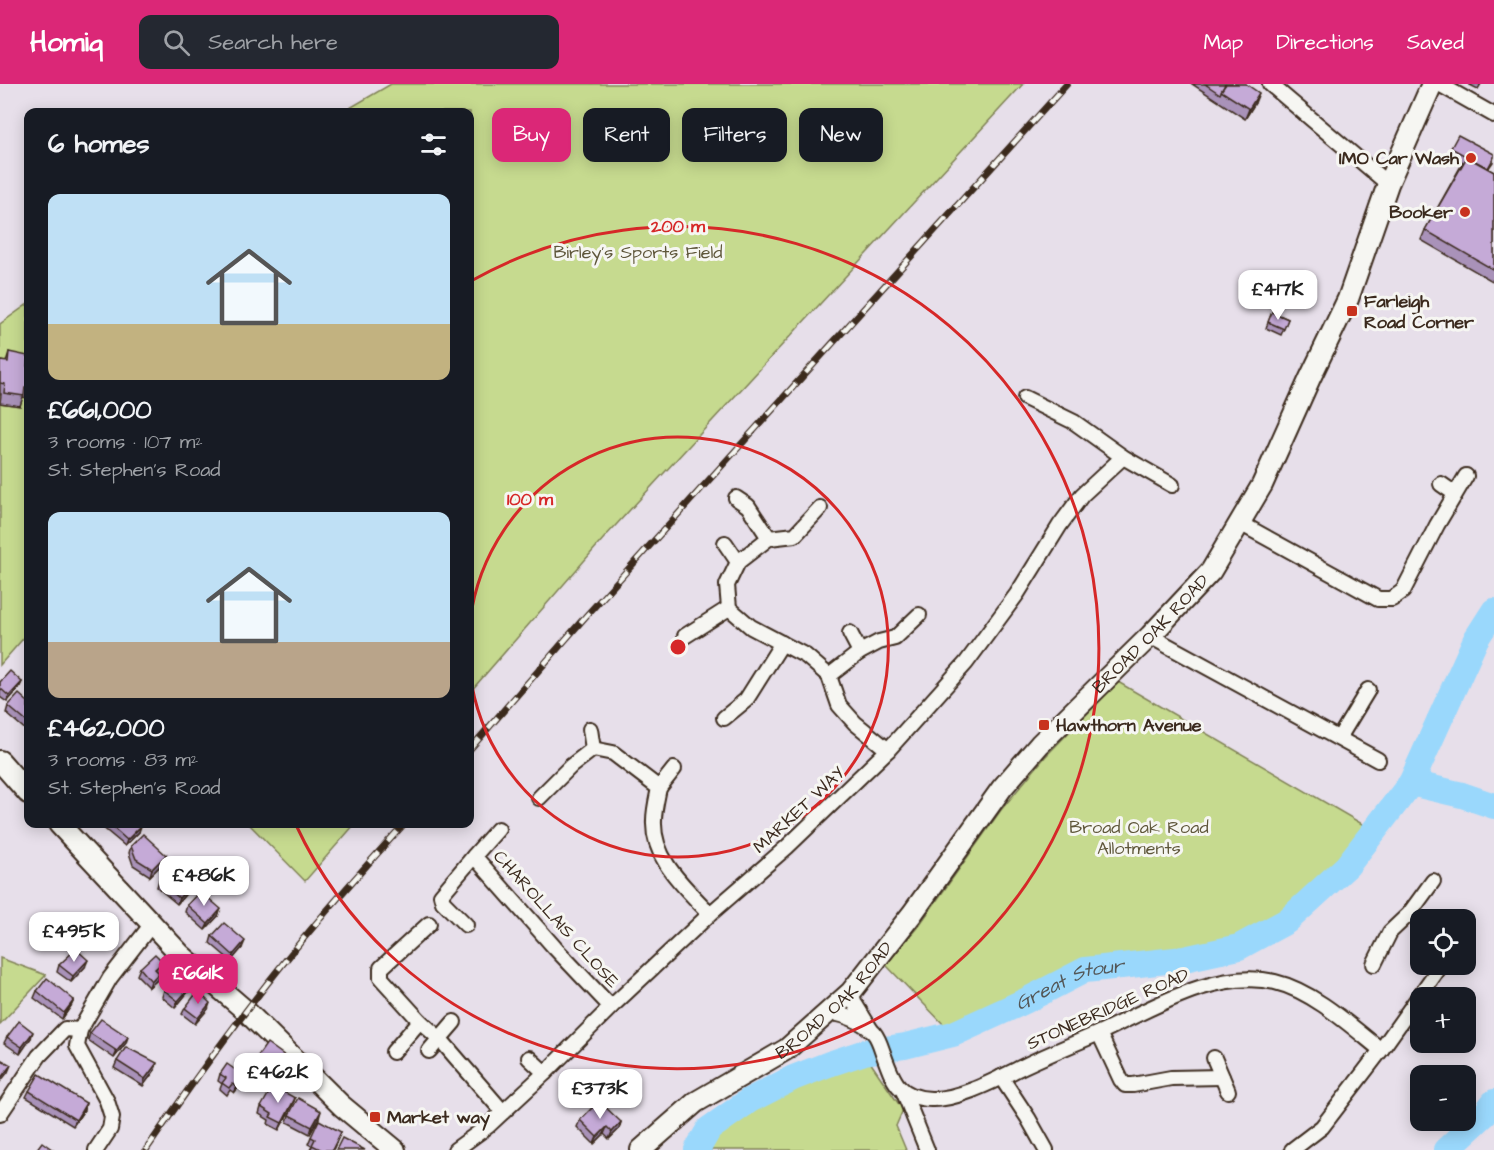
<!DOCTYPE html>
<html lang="en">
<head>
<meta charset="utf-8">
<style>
  :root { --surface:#171b24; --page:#242831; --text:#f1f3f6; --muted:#9ea1a6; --accent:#db2777 }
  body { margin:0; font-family:"Architects Daughter",sans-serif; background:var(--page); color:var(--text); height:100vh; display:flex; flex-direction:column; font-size:22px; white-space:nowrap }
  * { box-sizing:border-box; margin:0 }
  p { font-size:20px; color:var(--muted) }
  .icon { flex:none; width:33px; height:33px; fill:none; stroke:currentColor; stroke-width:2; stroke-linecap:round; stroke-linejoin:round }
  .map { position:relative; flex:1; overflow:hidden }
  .side { position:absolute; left:24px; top:24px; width:450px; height:720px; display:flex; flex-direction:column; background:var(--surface); border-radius:12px; box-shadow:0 3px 15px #0003 }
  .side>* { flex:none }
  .banner { position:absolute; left:492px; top:24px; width:570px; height:54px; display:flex; gap:12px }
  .fabs { position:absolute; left:1410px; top:825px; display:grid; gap:12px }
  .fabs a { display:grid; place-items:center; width:66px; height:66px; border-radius:12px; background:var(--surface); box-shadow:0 3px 15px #0003; font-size:30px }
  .price { position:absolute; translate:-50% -51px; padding:0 14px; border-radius:12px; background:#fff; color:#222; font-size:20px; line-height:39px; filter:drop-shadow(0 2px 3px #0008) }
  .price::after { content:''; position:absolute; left:50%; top:36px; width:18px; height:14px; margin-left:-9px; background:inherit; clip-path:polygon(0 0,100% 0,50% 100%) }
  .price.active { background:var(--accent); color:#fff }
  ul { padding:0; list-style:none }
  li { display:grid; align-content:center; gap:12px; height:318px; padding:0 24px }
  li span { display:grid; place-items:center; height:186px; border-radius:12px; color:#555 }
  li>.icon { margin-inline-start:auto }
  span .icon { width:108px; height:108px; fill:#fffc; stroke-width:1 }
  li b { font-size:26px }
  h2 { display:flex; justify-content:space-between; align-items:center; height:72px; padding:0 24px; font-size:26px }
  .pill { padding:0 21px; border-radius:12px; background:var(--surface); box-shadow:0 3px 15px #0003; font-size:21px; line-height:54px }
  .pill.active { background:var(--accent); color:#fff }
  header { display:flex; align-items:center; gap:36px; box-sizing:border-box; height:84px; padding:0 30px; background:var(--accent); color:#fff }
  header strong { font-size:28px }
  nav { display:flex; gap:33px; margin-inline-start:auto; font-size:21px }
  .search { width:420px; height:54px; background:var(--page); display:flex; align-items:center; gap:15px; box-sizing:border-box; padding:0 21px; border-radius:12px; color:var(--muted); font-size:22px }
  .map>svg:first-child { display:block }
  .green { fill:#c6da8f; stroke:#808256; stroke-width:1.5 }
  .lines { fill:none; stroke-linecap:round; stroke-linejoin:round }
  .river { stroke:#9ad8fc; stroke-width:26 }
  .street-casing { stroke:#3b2a1e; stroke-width:18 }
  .secondary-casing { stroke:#3b2a1e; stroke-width:24 }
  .street { stroke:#f6f6f2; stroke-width:14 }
  .secondary { stroke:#f6f6f2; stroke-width:20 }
  .rail-casing { stroke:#3b2a1e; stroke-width:7 }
  .rail { stroke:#f6f6f2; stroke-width:4.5; stroke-dasharray:14; stroke-linecap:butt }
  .wall { fill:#a992b9; stroke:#3b2a1e; stroke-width:1.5 }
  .shaded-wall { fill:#8a7796; stroke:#3b2a1e; stroke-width:1.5 }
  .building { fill:#c5aad7; stroke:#3b2a1e; stroke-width:1.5 }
  .ring { fill:none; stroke:#d62828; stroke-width:3 }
  .poi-dot { fill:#c8321e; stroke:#f6f6f2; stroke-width:2 }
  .labels { text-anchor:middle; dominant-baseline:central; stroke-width:6; stroke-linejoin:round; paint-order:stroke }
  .poi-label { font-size:18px; font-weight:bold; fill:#3b2a1e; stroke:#f6f6f2; text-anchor:start }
  .park-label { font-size:18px; fill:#5e563a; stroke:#f6f6f2 }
  .street-label { font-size:18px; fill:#3b2a1e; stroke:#f6f6f2 }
  .water-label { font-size:20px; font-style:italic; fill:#535656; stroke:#f6f6f2 }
  .centre { fill:#d62828; stroke:#f6f6f2; stroke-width:3 }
  .ring-label { font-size:18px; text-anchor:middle; font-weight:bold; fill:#d62828; stroke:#f6f6f2; stroke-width:6; stroke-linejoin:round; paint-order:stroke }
</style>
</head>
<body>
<header>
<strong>Homiq</strong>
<div class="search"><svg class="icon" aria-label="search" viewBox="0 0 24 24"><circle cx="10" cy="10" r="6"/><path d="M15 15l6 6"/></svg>Search here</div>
<nav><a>Map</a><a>Directions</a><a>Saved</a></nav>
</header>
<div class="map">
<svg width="1494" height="1066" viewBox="0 0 1494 1066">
  <rect width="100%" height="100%" fill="#e7dfea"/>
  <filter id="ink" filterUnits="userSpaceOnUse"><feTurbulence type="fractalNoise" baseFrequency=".0167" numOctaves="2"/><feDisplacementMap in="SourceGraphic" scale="12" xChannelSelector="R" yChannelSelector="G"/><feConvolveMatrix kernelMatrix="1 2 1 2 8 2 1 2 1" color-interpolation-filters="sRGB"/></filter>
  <g filter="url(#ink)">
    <g class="green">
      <path d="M391,0H1023L604,454L470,608V28H343Z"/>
      <path d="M28,220V292L0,288V240Z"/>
      <path d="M0,310V319L20,322L22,313L28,314V549L0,581Z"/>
      <path d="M1118,598L1369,744L1341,781L1320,803L1284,832L1238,859L1183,872L1084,884L950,947L886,881L920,840L1001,726L1045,673Z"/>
      <path d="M249,740H355L305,797Z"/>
      <path d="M0,874L46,891L0,940Z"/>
      <path d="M868,975L898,1019L905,1021L896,1042L906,1066H710C729,1017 822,992 868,975Z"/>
    </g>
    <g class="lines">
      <g class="river">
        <path d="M1411,699L1462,711L1494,722"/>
        <path id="s1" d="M697,1066L709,1045L750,1016L793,994L829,980L865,968L905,962L953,950L1025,917L1085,886L1184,875L1239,863L1287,837L1347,782L1411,699L1476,555L1494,527"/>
        <path d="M1446,1066L1485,1030L1494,1018"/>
      </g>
      <defs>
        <g id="street">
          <path d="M1270,0L1388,100"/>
          <path d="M1439,0L1494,31"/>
          <path d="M1025,314L1074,338L1123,373L1172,401"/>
          <path d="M1441,400L1454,409"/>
          <path d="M736,414L748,422L769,454"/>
          <path d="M820,424L795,451L769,454L738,478L727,501L729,524L751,543L806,572L829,592L839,621L855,639L888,666"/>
          <path d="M1240,439L1378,515H1392L1403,507L1437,441L1466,392"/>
          <path d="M725,459L738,478"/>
          <path d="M850,549L860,568"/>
          <path d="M685,552L729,524"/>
          <path d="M1150,552L1378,676"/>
          <path d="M829,592L860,568L879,558L895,554L919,531"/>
          <path d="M724,634L746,616L782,559"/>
          <path d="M590,645L593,665"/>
          <path d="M1339,654L1368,606"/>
          <path d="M659,704L674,685"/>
          <path d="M539,714L571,682L593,665L613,669L659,704C657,714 654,726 654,736C652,776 685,803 710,830"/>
          <path d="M474,772L498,745"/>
          <path d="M429,840L381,884V894L420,937L440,955L503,1028"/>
          <path d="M466,841L443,818L441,811L474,772L555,864L611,923"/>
          <path d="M1374,880L1390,848L1409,830L1433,797"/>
          <path d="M851,908L855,920L871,946"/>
          <path d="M829,928C845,931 863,937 874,949C878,954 880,960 882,966C892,994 897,1014 931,1015C960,1016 999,994 1024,982C1049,970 1074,960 1099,949C1151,925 1216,884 1275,898C1313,907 1351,942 1381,966"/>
          <path d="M1099,949L1121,996L1125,1001H1133L1171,994L1222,993"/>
          <path d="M429,967L454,938"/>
          <path d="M393,968L420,937"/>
          <path d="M529,974L545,989"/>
          <path d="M1214,974L1228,1007"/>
          <path d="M1001,993L1028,1034L1046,1066"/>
          <path d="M904,1009L927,1066"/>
          <path d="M0,1030L39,972L65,945L80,946"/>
          <path d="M96,1066L110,1045L112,1033L107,1017L77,962L80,946L110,894L151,841"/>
          <path d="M455,1066L488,1042L545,989L611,923L710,830L787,763L888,666L966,579L1017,510L1060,441L1082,411L1123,373"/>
          <path d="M1292,1066L1322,1043L1381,966L1442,880"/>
        </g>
        <g id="secondary">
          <path d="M0,677L28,709"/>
          <path d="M59,740L180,870L246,927L342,1022L395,1066"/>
          <path id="s2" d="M641,1066L696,1018L787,965L851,908L912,830L1002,704L1040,660L1150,552L1211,487L1262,401L1310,294L1348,215L1388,100L1432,0"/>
        </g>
      </defs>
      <use href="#street" class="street-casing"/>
      <use href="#secondary" class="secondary-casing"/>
      <use href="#street" class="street"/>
      <use href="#secondary" class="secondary"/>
      <defs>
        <g id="rail">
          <path d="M470,665L586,532L1067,0"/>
          <path d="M146,1066C200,987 257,909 319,836C347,803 375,772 404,740"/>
        </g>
      </defs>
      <use href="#rail" class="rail-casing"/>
      <use href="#rail" class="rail"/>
    </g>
    <g class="wall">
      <path d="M1192,0H1246L1255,19L1245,35Z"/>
      <path d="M1468,0H1481L1478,5Z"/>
      <path d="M1451,64L1494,70L1493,78L1488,85L1494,88V198L1421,156L1425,146L1463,78L1449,70Z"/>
      <path d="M1272,228L1288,235L1281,251L1266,244Z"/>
      <path d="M9,268L28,282V314L23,313L20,322L0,319L1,310H0V277L6,278Z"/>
      <path d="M0,598H22L19,604L7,618L0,613Z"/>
      <path d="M28,618V645L27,647L6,629L8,622Z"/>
      <path d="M102,740H139V748L125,762L101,742Z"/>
      <path d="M131,762L166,771L164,778L150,792L133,781L129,769Z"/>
      <path d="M159,796L189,806L177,820L157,803Z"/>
      <path d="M187,821L218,832L205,846L185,828Z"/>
      <path d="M212,852L242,864L231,877L210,859Z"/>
      <path d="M163,878L161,885L158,888L157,896L149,903L137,891L140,884Z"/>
      <path d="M59,881L85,883L71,898L57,888Z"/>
      <path d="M164,906L188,908L175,924L162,913Z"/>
      <path d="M37,907L74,916L71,922L62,935L34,914Z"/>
      <path d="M185,924L208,925L195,940L182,930Z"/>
      <path d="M90,949L126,959L114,974L88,956Z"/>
      <path d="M7,953L31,954L20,970L4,959Z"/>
      <path d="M285,972L283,979L265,1003L260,999L263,991L252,983L255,976Z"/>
      <path d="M117,977L155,986L143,1002L114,984Z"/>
      <path d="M220,990L242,999L234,1009L230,1006L227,1011L220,1005L222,1000L218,997Z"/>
      <path d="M29,1007L86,1019L84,1026L73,1042L26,1013Z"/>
      <path d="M295,1014L293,1020L279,1046L268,1040L269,1036L259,1030L261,1023Z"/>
      <path d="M289,1031L319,1034L310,1050L287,1038Z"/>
      <path d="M580,1036L621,1038L619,1045L609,1055L604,1050L594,1060L577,1043Z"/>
      <path d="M341,1048L333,1066H310L312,1062L308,1060L311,1053Z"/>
    </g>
    <g class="shaded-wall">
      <path d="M1259,9L1255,19L1245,35L1249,25Z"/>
      <path d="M22,598L19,604L7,618L9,612Z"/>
      <path d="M141,742L139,748L125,762L127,756Z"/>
      <path d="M166,771L164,778L150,792L152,785Z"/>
      <path d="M192,800L189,806L177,820L179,814Z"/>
      <path d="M221,825L218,832L205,846L208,840Z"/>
      <path d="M245,857L242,864L231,877L233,871Z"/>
      <path d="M88,876L85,883L71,898L73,892Z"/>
      <path d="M163,878L161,885L153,892L155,885Z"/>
      <path d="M159,889L157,896L149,903L151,897Z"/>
      <path d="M191,902L188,908L175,924L178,917Z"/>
      <path d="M74,916L71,922L62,935L64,929Z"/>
      <path d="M210,919L208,925L195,940L198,934Z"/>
      <path d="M33,948L31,954L20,970L22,963Z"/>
      <path d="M128,953L126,959L114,974L117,967Z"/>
      <path d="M285,972L283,979L265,1003L268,996Z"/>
      <path d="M157,979L155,986L143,1002L145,995Z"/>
      <path d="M11,981L8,988L0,998V995Z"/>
      <path d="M244,992L242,999L234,1009L237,1003Z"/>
      <path d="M295,1014L293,1020L279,1046L282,1039Z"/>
      <path d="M86,1019L84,1026L73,1042L76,1036Z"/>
      <path d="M321,1027L319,1034L310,1050L312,1043Z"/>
      <path d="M621,1038L619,1045L609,1055L612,1048Z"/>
      <path d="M607,1043L604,1050L594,1060L597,1053Z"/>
    </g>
    <g class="building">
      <path d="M1205,0H1225L1220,10Z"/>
      <path d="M1226,0H1246L1259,9L1249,25L1221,7Z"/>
      <path d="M1458,51L1494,70V73L1488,84L1451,64Z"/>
      <path d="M1467,73L1494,88V186L1425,146Z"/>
      <path d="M1272,228L1288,235L1284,245L1268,238Z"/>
      <path d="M9,268L28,272L27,282H28V304L25,303L24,312L4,309L5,300L0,299V277L8,278Z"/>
      <path d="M10,587L22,598L9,612L0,604V598Z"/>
      <path d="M19,610L28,618V639L8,622Z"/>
      <path d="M109,740H139L141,742L127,756Z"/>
      <path d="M143,750L166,771L152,785L136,775L131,762Z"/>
      <path d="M172,782L192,800L179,814L159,796Z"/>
      <path d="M200,807L221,825L208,840L187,821Z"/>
      <path d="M224,839L245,857L233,871L212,852Z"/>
      <path d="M76,865L88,876L73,892L59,881Z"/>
      <path d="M155,870L163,878L155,885L159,889L151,897L140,884Z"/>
      <path d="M178,890L191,902L178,917L164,906Z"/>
      <path d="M47,894L74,916L64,929L37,907Z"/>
      <path d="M198,907L210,919L198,934L185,924Z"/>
      <path d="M101,935L128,953L117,967L90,949Z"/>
      <path d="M19,937L33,948L22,963L7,953Z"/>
      <path d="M267,959L285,972L268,996L262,992L267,985L255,976Z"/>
      <path d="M126,963L157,979L145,995L117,977Z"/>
      <path d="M0,975L11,981L0,995Z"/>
      <path d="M227,980L244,992L237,1003L232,1000L229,1004L222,999L226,994L220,990Z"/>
      <path d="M39,990L86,1019L76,1036L29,1007Z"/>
      <path d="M273,1002L295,1014L282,1039L270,1033L272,1030L261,1023Z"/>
      <path d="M298,1014L321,1027L312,1043L289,1031Z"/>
      <path d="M599,1017L621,1038L612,1048L607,1043L597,1053L580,1036Z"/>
      <path d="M319,1036L341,1048L332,1066H322L312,1061L315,1055L311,1053Z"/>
      <path d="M342,1054L365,1066H336Z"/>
      <path d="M42,1058L53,1066H36Z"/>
    </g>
  </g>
  <g class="ring">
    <path d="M470 537A210 210 0 1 1 470 589"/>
    <path d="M471 197A421 421 0 1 1 296 741"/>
  </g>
  <g class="poi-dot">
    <circle cx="1471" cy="74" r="6"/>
    <circle cx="1465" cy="128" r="6"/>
    <rect x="1346" y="221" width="12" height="12" rx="3"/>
    <rect x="1038" y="635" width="12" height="12" rx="3"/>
    <rect x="369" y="1027" width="12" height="12" rx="3"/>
  </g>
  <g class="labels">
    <g class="poi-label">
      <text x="1459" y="74" text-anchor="end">IMO Car Wash</text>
      <text x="1453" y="128" text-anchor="end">Booker</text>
      <text x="1364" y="217">Farleigh<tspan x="1364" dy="21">Road Corner</tspan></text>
      <text x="1056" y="641">Hawthorn Avenue</text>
      <text x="387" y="1033">Market way</text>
    </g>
    <g class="park-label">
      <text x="638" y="168">Birley's Sports Field</text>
      <text x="1139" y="743">Broad Oak Road<tspan x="1139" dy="21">Allotments</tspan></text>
    </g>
    <g class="street-label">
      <text stroke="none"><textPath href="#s2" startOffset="732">BROAD OAK ROAD</textPath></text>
      <text transform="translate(799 726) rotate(-43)">MARKET WAY</text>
      <text transform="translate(556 835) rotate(48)">CHAROLLAIS CLOSE</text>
      <text stroke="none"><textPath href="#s2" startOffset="246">BROAD OAK ROAD</textPath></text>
      <text transform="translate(1108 925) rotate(-24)">STONEBRIDGE ROAD</text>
    </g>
    <g class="water-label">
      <text stroke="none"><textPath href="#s1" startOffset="417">Great Stour</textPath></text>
    </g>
  </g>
  <circle cx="678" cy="563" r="9" class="centre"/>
  <g class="ring-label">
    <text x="678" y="148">200 m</text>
    <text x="530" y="421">100 m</text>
  </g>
</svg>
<div class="fabs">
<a><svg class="icon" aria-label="locate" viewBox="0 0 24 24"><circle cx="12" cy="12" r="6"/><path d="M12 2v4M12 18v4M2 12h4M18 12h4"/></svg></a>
<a>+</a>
<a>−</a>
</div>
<b class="price" style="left:1278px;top:237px">£417K</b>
<b class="price" style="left:204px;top:823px">£486K</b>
<b class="price" style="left:74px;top:879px">£495K</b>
<b class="price active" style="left:198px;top:921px">£661K</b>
<b class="price" style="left:278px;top:1020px">£462K</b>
<b class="price" style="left:600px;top:1036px">£373K</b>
<div class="banner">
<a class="pill active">Buy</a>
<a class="pill">Rent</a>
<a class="pill">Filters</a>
<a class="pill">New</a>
</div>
<section class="side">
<h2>6 homes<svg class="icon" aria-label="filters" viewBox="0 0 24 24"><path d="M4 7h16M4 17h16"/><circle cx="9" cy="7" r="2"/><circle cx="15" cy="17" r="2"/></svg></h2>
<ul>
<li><span style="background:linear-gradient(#bfe0f5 70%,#c2b280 0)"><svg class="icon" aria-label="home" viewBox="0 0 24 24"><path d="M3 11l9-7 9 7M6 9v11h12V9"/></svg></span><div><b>£661,000</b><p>3 rooms · 107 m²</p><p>St. Stephen's Road</p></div></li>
<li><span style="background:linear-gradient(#bfe0f5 70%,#b9a48a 0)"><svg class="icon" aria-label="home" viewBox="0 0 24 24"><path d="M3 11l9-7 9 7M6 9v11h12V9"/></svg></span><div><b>£462,000</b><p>3 rooms · 83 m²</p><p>St. Stephen's Road</p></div></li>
</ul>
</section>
</div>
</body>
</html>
